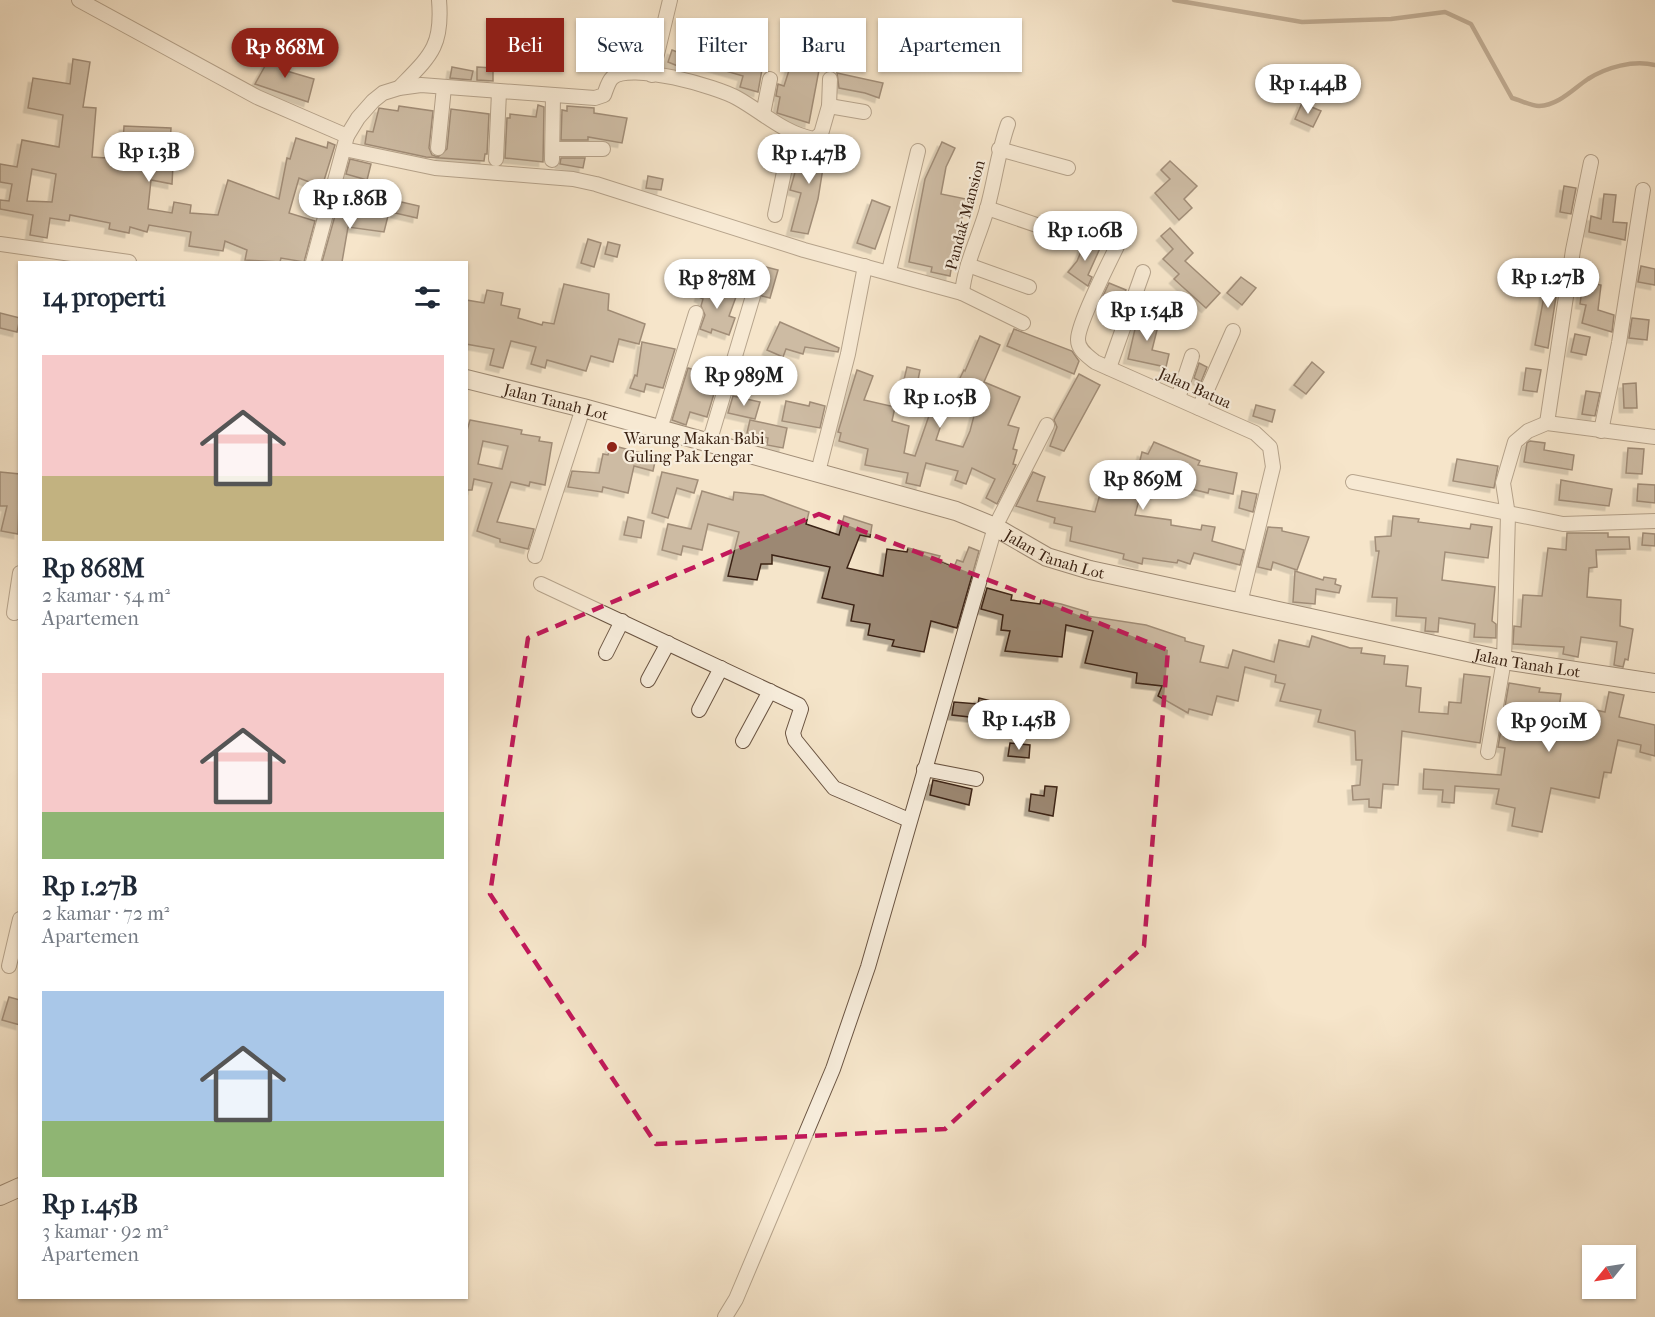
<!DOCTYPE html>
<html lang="id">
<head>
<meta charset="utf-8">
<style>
  :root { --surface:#fff; --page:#f6f6f7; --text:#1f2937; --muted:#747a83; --accent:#8f2418 }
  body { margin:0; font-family:"IM FELL French Canon",serif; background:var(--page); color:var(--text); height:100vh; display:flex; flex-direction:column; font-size:22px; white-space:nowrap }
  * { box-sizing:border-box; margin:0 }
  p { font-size:20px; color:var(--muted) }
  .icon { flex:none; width:33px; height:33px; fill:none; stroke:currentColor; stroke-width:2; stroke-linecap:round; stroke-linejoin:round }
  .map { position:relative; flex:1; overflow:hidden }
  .panel { position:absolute; left:18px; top:261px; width:450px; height:1038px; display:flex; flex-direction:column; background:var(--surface); border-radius:0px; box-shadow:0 2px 4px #0004 }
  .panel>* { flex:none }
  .hud { position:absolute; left:486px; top:18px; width:570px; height:54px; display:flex; gap:12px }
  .needle { width:39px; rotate:240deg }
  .fabs { position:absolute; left:1582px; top:1245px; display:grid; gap:12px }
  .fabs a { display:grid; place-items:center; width:54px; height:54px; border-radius:0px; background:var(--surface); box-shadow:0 2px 4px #0004; font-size:30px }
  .price { position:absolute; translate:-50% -51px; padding:0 14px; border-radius:21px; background:#fff; color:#222; font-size:20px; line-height:39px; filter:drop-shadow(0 2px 3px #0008) }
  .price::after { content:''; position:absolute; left:50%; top:36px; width:18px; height:14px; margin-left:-9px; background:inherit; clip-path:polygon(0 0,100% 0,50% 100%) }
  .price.current { background:var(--accent); color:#fff }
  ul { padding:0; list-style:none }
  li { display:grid; align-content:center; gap:12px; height:318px; padding:0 24px }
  li span { display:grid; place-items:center; height:186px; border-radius:0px; color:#555 }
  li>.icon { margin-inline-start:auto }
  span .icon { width:108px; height:108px; fill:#fffc; stroke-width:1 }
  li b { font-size:26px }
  h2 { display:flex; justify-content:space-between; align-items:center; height:72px; padding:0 24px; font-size:26px }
  .pill { padding:0 21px; border-radius:0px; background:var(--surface); box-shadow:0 2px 4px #0004; font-size:21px; line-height:54px }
  .pill.current { background:var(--accent); color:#fff }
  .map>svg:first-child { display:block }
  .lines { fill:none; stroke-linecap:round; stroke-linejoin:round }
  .stream { stroke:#85705c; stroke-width:4.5 }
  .building { fill:#9c8873; stroke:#3b2314; stroke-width:1.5; fill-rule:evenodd; filter:url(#shadow) }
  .minor-casing { stroke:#6a5442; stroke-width:16 }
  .secondary-casing { stroke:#3b2314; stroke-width:20 }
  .minor { stroke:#f8eedd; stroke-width:14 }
  .secondary { stroke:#f8eedd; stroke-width:18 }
  .marked { fill:none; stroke:#c2185b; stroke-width:4.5; stroke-dasharray:12 8; stroke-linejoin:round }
  .poi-dot { fill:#8f2418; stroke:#f8eedd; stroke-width:2 }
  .labels { text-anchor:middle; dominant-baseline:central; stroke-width:4.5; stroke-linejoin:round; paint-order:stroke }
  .street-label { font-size:16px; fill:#3b2314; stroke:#f8eedd }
  .poi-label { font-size:16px; fill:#3b2314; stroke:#f8eedd; text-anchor:start }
</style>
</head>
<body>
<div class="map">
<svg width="1655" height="1317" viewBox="0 0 1655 1317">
  <defs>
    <filter id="shadow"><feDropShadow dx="-4.5" dy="4.5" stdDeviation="0" flood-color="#0004"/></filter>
  </defs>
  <rect width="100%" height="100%" fill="#f5e5ca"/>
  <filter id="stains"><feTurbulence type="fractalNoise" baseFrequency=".00333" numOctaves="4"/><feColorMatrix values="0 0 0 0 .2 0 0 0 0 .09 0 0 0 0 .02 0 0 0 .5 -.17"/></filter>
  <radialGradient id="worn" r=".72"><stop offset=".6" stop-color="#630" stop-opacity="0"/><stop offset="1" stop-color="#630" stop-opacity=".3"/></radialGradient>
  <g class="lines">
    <path class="stream" d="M1174,0L1302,22L1391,19L1445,12L1471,24L1512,98C1520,100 1531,106 1539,106C1559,105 1573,89 1588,79C1607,67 1633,60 1655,65"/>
  </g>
  <g class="building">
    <path d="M274,50L287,57L280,69L314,79L308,102L255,84Z"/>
    <path d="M672,50L690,57L685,69L668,62Z"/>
    <path d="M698,50L763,64L758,92L740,87L743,76L695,62Z"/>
    <path d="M73,59L90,62L83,107L96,108L92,157L122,159L124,126L171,128L170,145L174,146L172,184L151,180L148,209L172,213L174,202L191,205L190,213L218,215L228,180L279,199L287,158L290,159L296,138L327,148L328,142L335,145L322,187L299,178L289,213L315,221L304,262L281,258L280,262L245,260L247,250L225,241L223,251L189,246L191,232L149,225L147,232L130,227L129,233L109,229L110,223L70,215L69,221L50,218L47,238L30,235L33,215L0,209V200L9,201L12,184L0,182V164L17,167L22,140L59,147L63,115L28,108L33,78L70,84ZM32,169L56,174L52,202L27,201Z"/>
    <path d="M792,61L819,70L809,123L777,113L780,97L776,96L778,84L784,86Z"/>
    <path d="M452,67L473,71L471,80L450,78Z"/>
    <path d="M477,67L493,68V81L477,80Z"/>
    <path d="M837,73L883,83L879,98L865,93L839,88Z"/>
    <path d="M1302,103L1321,111L1313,127L1295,119Z"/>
    <path d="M538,105L544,107L543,162L505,158L507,118H510V114L536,117Z"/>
    <path d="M399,106L433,111L429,148L432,155L438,157L447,149L451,109L489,114L487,154H485L484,161L426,157L365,144L367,131L373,132L379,108L398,111Z"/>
    <path d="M567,106L594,108V113L627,118L622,143L588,137V140H561L562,110L567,111Z"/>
    <path d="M825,142L832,144L829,163L824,162L818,199L808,234L791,231L801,193L790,190L800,155L804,156L806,146L816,148Z"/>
    <path d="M942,142L955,148L946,167L941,194L966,199L959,232L963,234L957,258L953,257L950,276L931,272L932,267L909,262L925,179Z"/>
    <path d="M561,158H585L583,168L560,164Z"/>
    <path d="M350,159L371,164L367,180L346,174Z"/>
    <path d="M1170,161L1197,186L1184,199L1192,208L1179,220L1155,193L1170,179L1161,170Z"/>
    <path d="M648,176L663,179L661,190L646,188Z"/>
    <path d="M1564,186L1576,188L1571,214L1560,212Z"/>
    <path d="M1604,194L1616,195L1613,222L1627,223L1625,240L1589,232L1591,216L1601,219Z"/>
    <path d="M872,200L890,207L875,249L857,243Z"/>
    <path d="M397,201L419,206L417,218L395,213Z"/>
    <path d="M338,205L358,209L357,212L388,216L384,232L348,227L342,262H322Z"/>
    <path d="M1170,228L1193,253L1185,261L1220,293L1206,308L1174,279L1179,274L1163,259L1173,249L1161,236Z"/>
    <path d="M588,239L601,243L594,267L581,263Z"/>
    <path d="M1086,240L1101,246L1088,275L1092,277L1088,286L1068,272L1077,261Z"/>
    <path d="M608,242L620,245L617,257L605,254Z"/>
    <path d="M1641,266L1655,269V285L1638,282Z"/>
    <path d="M766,267L778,270L770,298L762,296L759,290Z"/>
    <path d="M1549,269L1560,271L1548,348L1535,345Z"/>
    <path d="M1241,277L1256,288L1242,305L1227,293Z"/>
    <path d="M1583,282L1601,285L1598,310L1614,315L1612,332L1582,323L1586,305L1580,304Z"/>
    <path d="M1109,283L1126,290L1121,302L1103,296Z"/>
    <path d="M564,284L609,294L608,310L645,324L639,344L619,339L613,362L591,356L586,371L547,360L545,368L531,364L536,347L511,341L503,368L490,365L494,349L466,344V300L484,303L487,290L503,293L501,305L520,309L518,318L542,325L543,322L554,324Z"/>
    <path d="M703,285L736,297L729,316L735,318L729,335L712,329L711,333L700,329L705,315L701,306L703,299L699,297Z"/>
    <path d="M1139,312L1160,318L1152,350L1169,354L1166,367L1128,359Z"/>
    <path d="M0,313L20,318L17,332L0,328Z"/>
    <path d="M1632,318L1649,320L1647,340L1629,338Z"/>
    <path d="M780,322L839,348L838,352L805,347L803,354L786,349L783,357L767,350Z"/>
    <path d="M1014,329L1072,351L1079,361L1074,374L1007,346Z"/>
    <path d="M1575,334L1590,337L1586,355L1571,352Z"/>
    <path d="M980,336L1000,345L984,382L1020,397L1008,425L1019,428L1013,449L1017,450L1013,464L1016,465L997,504L986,498L995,479L972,468L966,484L955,480L958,471L926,463L920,486L906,483L908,473L865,465L868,449L839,441L841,433L838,432L857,370L873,376L864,400L895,407L892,421L909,426L904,453L915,456L940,384L953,389L936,440L963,447L970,431L979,397L956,386L964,370L965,371Z"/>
    <path d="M642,342L675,349L663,388L646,384L644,392L630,388L635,375L637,376Z"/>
    <path d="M1312,362L1324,372L1306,394L1294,385Z"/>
    <path d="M1199,363L1207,367L1201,382L1194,378Z"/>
    <path d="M907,367L920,370L915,395L901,392Z"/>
    <path d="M688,368L719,377L707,417L690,412L686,425L672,420Z"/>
    <path d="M1526,368L1541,370L1537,392L1523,390Z"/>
    <path d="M1079,374L1100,385L1064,451L1050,446L1057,427L1054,420Z"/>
    <path d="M1636,383L1637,408H1624L1623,384Z"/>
    <path d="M1586,391L1600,393L1595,416L1582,414Z"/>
    <path d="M733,396L760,402L755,419L728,413Z"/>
    <path d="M786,401L809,406L810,402L825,406L820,428L782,421Z"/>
    <path d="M1256,405L1275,410L1272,422L1253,416Z"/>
    <path d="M470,420L522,430L521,434L540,437L539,441L552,443L545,485L530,482L529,486L511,482L497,522L534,529L528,549L500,542V539L477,531L492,483L474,479L472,490H466V434ZM483,441L508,446L502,469L478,464Z"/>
    <path d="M750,420L787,428L783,448L767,445L768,438L747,433Z"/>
    <path d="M1530,441L1545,443L1544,450L1574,455L1572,470L1524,462L1527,443Z"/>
    <path d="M1154,442L1200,461L1198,465L1237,473L1233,494L1209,489L1208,493L1191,489L1190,492L1160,484L1156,494L1142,489L1135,515L1171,520V525L1201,530L1202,525L1215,527L1212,541L1244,550L1240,565L1194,553L1190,564L1178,560L1177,563L1143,558L1142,564L1123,559L1124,554L1070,541L1072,527L1054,523L1055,518L1016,506L1033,472L1045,477L1037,501L1095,512L1100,494L1105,496L1110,471L1136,477L1142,452L1148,454Z"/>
    <path d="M611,445L656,457L653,471L634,466L628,493L603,487L602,492L568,487L572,471L599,473L603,454L608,455Z"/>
    <path d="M1628,448L1644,449L1642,474L1626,473Z"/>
    <path d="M1457,459L1498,466L1494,488L1453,481Z"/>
    <path d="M0,472L20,474L18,534L1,531L7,506H0Z"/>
    <path d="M662,472L698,480L694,493L677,488L668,518L652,513Z"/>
    <path d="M1561,480L1612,489L1609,506L1559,500Z"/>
    <path d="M1638,484L1655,485V503L1637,501Z"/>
    <path d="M702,491L733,500L734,492L763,495L809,512L806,524L839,535L844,516L872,525L870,537L860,535L847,568L883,576L887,549L907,552L908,548L940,556L938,560L954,567L957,560L963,562L969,547L979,551L957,628L931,621L924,652L892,646L894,640L868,635L870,624L851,621L854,605L822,598L830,567L772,555V564H761L757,580L728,576L739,532L708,524L702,550L683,546L681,555L662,550L668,524L691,529Z"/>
    <path d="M1242,491L1257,494L1253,512L1239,508Z"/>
    <path d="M1393,516L1419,519L1418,522L1470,529L1471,524L1492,527L1488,558L1445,552L1442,580L1495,587L1492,621L1496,624V638L1474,637L1475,624L1439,618L1438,632L1425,631L1426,618L1396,616L1397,598L1372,597L1379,551H1376L1375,537L1391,536Z"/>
    <path d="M628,517L644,521L641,538L624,535Z"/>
    <path d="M1268,527L1282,528V531L1309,537L1297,570L1273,562L1271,570L1258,567Z"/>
    <path d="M1567,533H1608V537H1629L1630,549L1596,550L1597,567L1589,568L1587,597L1621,600L1620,626L1633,629L1628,660L1625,659L1623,667L1614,665L1617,642L1581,637L1578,657L1563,654L1564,647L1513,644L1514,626L1521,627L1523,595L1542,596L1548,548L1566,550Z"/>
    <path d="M1643,533L1655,534V546L1642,545Z"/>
    <path d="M1295,571L1323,580L1324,577L1336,579L1335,584L1341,586L1339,593L1316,589L1315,604L1293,602Z"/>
    <path d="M987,588L1012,595L1011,600L1040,604L1041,600L1061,604L1088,612L1087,616L1146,625L1185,638V641L1204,646L1200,662L1228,668L1233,650L1274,662L1279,640L1309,647L1312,636L1350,648H1362L1361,653L1385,656L1384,664L1408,666L1406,686L1421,688L1419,712L1448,714L1449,702L1461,703L1464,674L1490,677L1480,743L1402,731L1398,785L1383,784L1381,808L1369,807V799L1353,800L1352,786L1360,785L1362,760H1356L1355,731L1318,722L1321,710L1280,701L1285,684L1275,682L1276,675L1245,667L1238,701L1217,696L1212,715L1189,709L1188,713L1158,696L1162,686L1136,683L1137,673L1085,663L1093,631L1066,625L1062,657L1005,651L1010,631L1001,630L1003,615L981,609Z"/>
    <path d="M1509,683L1540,688L1539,692L1561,694L1559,708L1585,713L1587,708L1605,712L1609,692L1624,695L1619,717L1655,725V756L1640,752L1641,745L1618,740L1611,773L1604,772L1599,798L1551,788L1542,832L1512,826L1515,808L1496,804L1499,789L1455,786L1454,803L1442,802L1443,790L1423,789L1424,769L1501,775L1505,748L1498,747Z"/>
    <path d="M979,698L991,701L987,719L952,715L954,702L978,704Z"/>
    <path d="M1010,743L1030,745L1029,758L1008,756Z"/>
    <path d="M933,780L972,789L969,805L930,795Z"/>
    <path d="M1045,786L1057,787L1053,816L1029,811L1031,794L1044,796Z"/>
    <path d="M9,997L20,1000V1025L2,1020Z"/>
  </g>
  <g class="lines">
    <defs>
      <g id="minor">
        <path d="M79,0L257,97L347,136"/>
        <path d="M652,75L670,0"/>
        <path d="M399,88C430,56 443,47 439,0"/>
        <path d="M829,106L864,112"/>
        <path d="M763,114L770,79"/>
        <path d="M438,148L444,87"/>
        <path d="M344,149L435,168L573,179L596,184L804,250L962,293C965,264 979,237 987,209C995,180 998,152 1008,124"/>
        <path d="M553,149H603"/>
        <path d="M999,149L1068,168"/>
        <path d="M496,159L499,92"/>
        <path d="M552,160L553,96"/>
        <path d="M987,208L1054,231"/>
        <path d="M775,215L792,134"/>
        <path d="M1127,226C1117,247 1077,323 1078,340C1078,350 1088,356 1095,362L1255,433L1270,447L1273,467L1240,603"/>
        <path d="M0,244L129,262"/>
        <path d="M313,262L347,136L358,118L373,101L383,93L399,88L421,85L595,98L604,95C606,90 608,82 612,78C629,61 718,87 737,98C764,113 783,133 814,139L821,134L829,106L830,79"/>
        <path d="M968,265L1029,287"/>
        <path d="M889,271L918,151"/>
        <path d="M962,293L1023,323"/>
        <path d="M1109,368L1143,272"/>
        <path d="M1178,398L1192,356"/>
        <path d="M1199,408L1233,331"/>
        <path d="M1547,423L1573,250L1591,162"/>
        <path d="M660,429L696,313"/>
        <path d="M1601,431L1619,343L1643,190"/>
        <path d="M709,443L753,296"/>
        <path d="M818,472L848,354L865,266"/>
        <path d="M1353,482L1563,524L1655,521"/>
        <path d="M535,556L583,408"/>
        <path d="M541,584L799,705L801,709L793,733L795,740L834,788L909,820"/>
        <path d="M14,613L20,573"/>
        <path d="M606,653L622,621"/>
        <path d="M648,680L668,643"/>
        <path d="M699,710L721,668"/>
        <path d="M743,741L770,691"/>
        <path d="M1488,752L1504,660L1508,515L1503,483L1515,442L1528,431L1547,423L1655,437"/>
        <path d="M924,769L976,779"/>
        <path d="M9,966L20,919"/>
        <path d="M725,1317L736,1299L833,1069L868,967L995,527L1047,425"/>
      </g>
      <g id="secondary">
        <path id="s1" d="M466,379L583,408L956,511L995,527L1047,557L1090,570L1504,660L1655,683"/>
        <path d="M0,1196L20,1187"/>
      </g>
    </defs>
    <use href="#minor" class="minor-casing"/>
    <use href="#secondary" class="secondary-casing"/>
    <use href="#minor" class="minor"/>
    <use href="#secondary" class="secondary"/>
  </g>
  <path d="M0 0H1655V1317H0ZM819,514L1168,650L1144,946L945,1129L656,1144L490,894L528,638Z" fill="#f5e5ca" fill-opacity=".55" fill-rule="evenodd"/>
  <path class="marked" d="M819,514L1168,650L1144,946L945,1129L656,1144L490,894L528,638Z"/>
  <circle class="poi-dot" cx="612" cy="447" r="6"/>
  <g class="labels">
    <g class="street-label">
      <text transform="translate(965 215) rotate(-75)">Pandak Mansion</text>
      <text transform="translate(1195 388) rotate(24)">Jalan Batua</text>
      <text stroke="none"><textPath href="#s1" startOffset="93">Jalan Tanah Lot</textPath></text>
      <text stroke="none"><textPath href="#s1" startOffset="616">Jalan Tanah Lot</textPath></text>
      <text stroke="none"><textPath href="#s1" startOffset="1102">Jalan Tanah Lot</textPath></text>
    </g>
    <g class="poi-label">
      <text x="624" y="438">Warung Makan Babi<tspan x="624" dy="18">Guling Pak Lengar</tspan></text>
    </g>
  </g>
  <rect width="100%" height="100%" filter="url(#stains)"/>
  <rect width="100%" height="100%" fill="url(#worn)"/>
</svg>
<div class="fabs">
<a><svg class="needle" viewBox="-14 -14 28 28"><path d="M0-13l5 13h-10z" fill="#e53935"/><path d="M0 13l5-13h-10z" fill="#747a83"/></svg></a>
</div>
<b class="price current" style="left:285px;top:79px">Rp 868M</b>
<b class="price" style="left:1308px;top:115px">Rp 1.44B</b>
<b class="price" style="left:149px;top:183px">Rp 1.3B</b>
<b class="price" style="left:809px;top:185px">Rp 1.47B</b>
<b class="price" style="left:350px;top:230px">Rp 1.86B</b>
<b class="price" style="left:1085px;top:262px">Rp 1.06B</b>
<b class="price" style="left:1548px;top:309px">Rp 1.27B</b>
<b class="price" style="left:717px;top:310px">Rp 878M</b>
<b class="price" style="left:1147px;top:342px">Rp 1.54B</b>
<b class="price" style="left:744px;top:407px">Rp 989M</b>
<b class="price" style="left:940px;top:429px">Rp 1.05B</b>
<b class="price" style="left:1143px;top:511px">Rp 869M</b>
<b class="price" style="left:1019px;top:751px">Rp 1.45B</b>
<b class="price" style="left:1549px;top:753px">Rp 901M</b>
<div class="hud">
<a class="pill current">Beli</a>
<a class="pill">Sewa</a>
<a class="pill">Filter</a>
<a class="pill">Baru</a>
<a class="pill">Apartemen</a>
</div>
<section class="panel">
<h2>14 properti<svg class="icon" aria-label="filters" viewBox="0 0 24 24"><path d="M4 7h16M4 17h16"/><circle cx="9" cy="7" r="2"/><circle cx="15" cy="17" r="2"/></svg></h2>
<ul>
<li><span style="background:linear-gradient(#f6c9c9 65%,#c2b280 0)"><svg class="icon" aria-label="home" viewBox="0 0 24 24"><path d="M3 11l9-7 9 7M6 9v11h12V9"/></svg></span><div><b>Rp 868M</b><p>2 kamar · 54 m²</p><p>Apartemen</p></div></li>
<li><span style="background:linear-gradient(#f6c9c9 75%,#8fb573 0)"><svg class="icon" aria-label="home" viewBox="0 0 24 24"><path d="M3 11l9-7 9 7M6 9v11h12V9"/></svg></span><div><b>Rp 1.27B</b><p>2 kamar · 72 m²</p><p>Apartemen</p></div></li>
<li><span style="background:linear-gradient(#a9c7e8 70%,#8fb573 0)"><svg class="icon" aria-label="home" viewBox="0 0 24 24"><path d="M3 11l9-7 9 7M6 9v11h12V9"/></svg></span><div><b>Rp 1.45B</b><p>3 kamar · 92 m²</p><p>Apartemen</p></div></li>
</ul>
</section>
</div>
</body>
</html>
